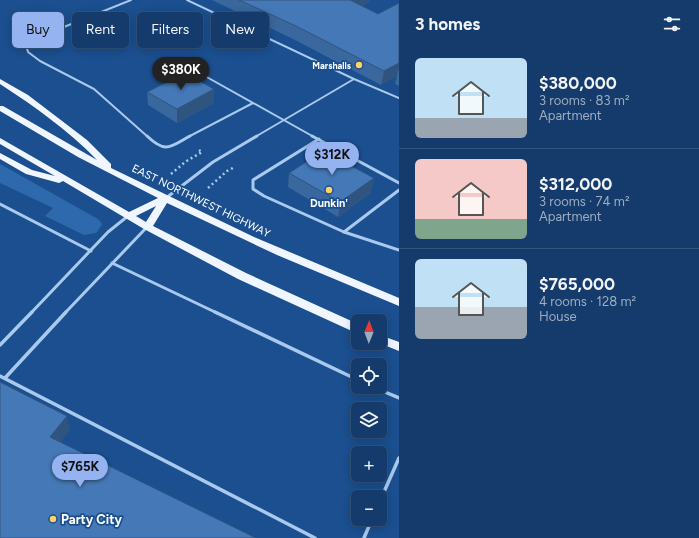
<!DOCTYPE html>
<html lang="en">
<head>
<meta charset="utf-8">
<style>
  :root { --surface:#143b6b; --page:#1d4271; --text:#f1f3f6; --muted:#9dadc1; --line:#33557e; --accent:#95b2f1 }
  body { margin:0; font-family:Figtree,sans-serif; background:var(--page); color:var(--text); height:100vh; display:flex; flex-direction:column; font-size:15px; white-space:nowrap }
  * { box-sizing:border-box; margin:0 }
  p { font-size:13px; color:var(--muted) }
  .icon { flex:none; width:22px; height:22px; fill:none; stroke:currentColor; stroke-width:2; stroke-linecap:round; stroke-linejoin:round }
  .map { position:relative; flex:1; overflow:hidden }
  .panel { display:flex; flex-direction:column; background:var(--surface); width:300px }
  .panel>* { flex:none }
  .guide { position:absolute; left:12px; top:12px; width:327px; height:36px; display:flex; gap:8px }
  .needle { width:26px; rotate:1deg }
  .buttons { position:absolute; left:351px; top:314px; display:grid; gap:8px }
  .buttons a { display:grid; place-items:center; width:36px; height:36px; border-radius:6px; background:var(--surface); box-shadow:0 2px 10px #0003,0 0 0 1px var(--line); font-size:20px }
  .price { position:absolute; translate:-50% -34px; padding:0 9px; border-radius:14px; background:var(--accent); color:#111; font-size:13px; line-height:26px; filter:drop-shadow(0 1px 2px #0008) }
  .price::after { content:''; position:absolute; left:50%; top:24px; width:12px; height:9px; margin-left:-6px; background:inherit; clip-path:polygon(0 0,100% 0,50% 100%) }
  .price.active { background:#222; color:#fff }
  ul { padding:0; list-style:none }
  li { display:flex; align-items:center; gap:12px; height:100px; padding:0 16px }
  li+li { border-top:1px solid var(--line) }
  li span { display:grid; place-items:center; flex:none; width:112px; height:80px; border-radius:6px; color:#555 }
  li>.icon { margin-inline-start:auto }
  span .icon { width:48px; height:48px; fill:#fffc; stroke-width:1 }
  li b { font-size:17px }
  h2 { display:flex; justify-content:space-between; align-items:center; height:48px; padding:0 16px; font-size:17px }
  .pill { padding:0 14px; border-radius:6px; background:var(--surface); box-shadow:0 2px 10px #0003,0 0 0 1px var(--line); font-size:14px; line-height:36px }
  .pill.active { background:var(--accent); color:#111 }
  main { display:flex; flex:1; min-height:0 }
  .map>svg:first-child { display:block }
  .green { fill:#2e69ad }
  .lines { fill:none; stroke-linecap:round; stroke-linejoin:round }
  .path { stroke:#a9c9ee; stroke-width:2.5; stroke-dasharray:2 3; stroke-linecap:butt }
  .service-far2 { stroke:#a9c9ee; stroke-width:2 }
  .service-far1 { stroke:#a9c9ee; stroke-width:3 }
  .service { stroke:#a9c9ee; stroke-width:3.5 }
  .primary { fill:#f0f6ff; fill-rule:evenodd }
  .wall { fill:#3a679d }
  .shaded-wall { fill:#305480 }
  .building { fill:#4478b7; stroke:#305480 }
  .poi-dot { fill:#ffd166; stroke:#1b4f8f; stroke-width:1.5 }
  .labels { text-anchor:middle; dominant-baseline:central; stroke-width:3.5; stroke-linejoin:round; paint-order:stroke }
  .far-poi-label { font-size:9px; font-weight:bold; fill:#fff; stroke:#1b4f8f; text-anchor:end }
  .street-label { font-size:11px; fill:#fff; stroke:#1b4f8f }
  .poi-label { font-size:11px; font-weight:bold; fill:#fff; stroke:#1b4f8f }
  .near-poi-label { font-size:13px; font-weight:bold; fill:#fff; stroke:#1b4f8f; text-anchor:start }
</style>
</head>
<body>
<main>
<div class="map">
<svg width="399" height="538" viewBox="0 0 399 538">
  <rect width="100%" height="100%" fill="#1b4f8f"/>
  <path class="green" d="M0,164L98,219L101,222L102,225L96,233L84,235L45,216L53,208L0,183Z"/>
  <g class="lines">
    <g class="path">
      <path d="M171,174L185,162L202,152L199,150"/>
      <path d="M208,188L227,171L233,168"/>
    </g>
    <g class="service-far2">
      <path d="M131,0L34,39L26,45L28,52L40,61L94,89L148,137"/>
      <path d="M187,0L354,79L399,98"/>
      <path d="M196,71L314,137"/>
      <path d="M188,137L253,103"/>
      <path d="M255,137L354,79"/>
    </g>
    <g class="service-far1">
      <path d="M147,136C166,154 170,147 190,136"/>
      <path d="M312,136L399,183"/>
      <path d="M319,139L253,180V189L264,196L344,232"/>
      <path d="M399,190L344,232L399,250"/>
      <path d="M166,198L213,162L257,136"/>
      <path d="M0,204L91,251"/>
      <path d="M112,263L217,313"/>
      <path d="M31,313L108,232L128,216"/>
      <path d="M65,313L147,227"/>
    </g>
    <g class="service">
      <path d="M215,312L358,380"/>
      <path d="M0,345L32,312"/>
      <path d="M0,376L315,538"/>
      <path d="M5,378L66,312"/>
      <path d="M373,387L399,398"/>
      <path d="M380,501L399,458"/>
      <path d="M364,538L372,519"/>
    </g>
    <g class="primary">
      <path d="M0,79L28,95L87,140L111,164V168L254,237L399,298V306L277,255L167,203L153,226L246,273L358,324V333L354,332L238,279L144,229L63,181L59,183L26,174L0,159V153L32,170L55,176L0,144V138L129,212L158,198L78,157L0,111V106H3L97,160C69,131 34,106 0,84ZM156,206L146,222L136,216Z"/>
      <path d="M380,335L399,342V351L379,343H380Z"/>
    </g>
  </g>
  <g class="wall">
    <path d="M212,0H370L369,2L362,6L378,14L399,3V86L395,84L397,76L381,85L295,40Z"/>
    <path d="M214,89V103L177,123L148,105L147,92Z"/>
    <path d="M289,173L371,193L338,217L288,187Z"/>
  </g>
  <g class="shaded-wall">
    <path d="M350,0H370L369,2L348,13Z"/>
    <path d="M399,63V71L398,70L397,76L381,85L384,71Z"/>
    <path d="M214,89V103L177,123V109Z"/>
    <path d="M374,178L371,193L338,217L340,202Z"/>
    <path d="M67,416L70,430L54,451L50,437Z"/>
  </g>
  <g class="building">
    <path d="M239,0H350L378,14L399,3V63L384,71L296,26Z"/>
    <path d="M185,73L214,89L177,109L147,92Z"/>
    <path d="M323,151L374,178L340,202L289,173Z"/>
    <path d="M0,382L67,416L50,437L256,538H0Z"/>
  </g>
  <g class="poi-dot">
    <circle cx="359" cy="65" r="4"/>
    <circle cx="329" cy="190" r="4"/>
    <circle cx="53" cy="519" r="4"/>
  </g>
  <g class="labels">
    <g class="far-poi-label">
      <text x="351" y="65">Marshalls</text>
    </g>
    <g class="street-label">
      <text transform="translate(201 201) rotate(26)">EAST NORTHWEST HIGHWAY</text>
    </g>
    <g class="poi-label">
      <text x="329" y="203">Dunkin'</text>
    </g>
    <g class="near-poi-label">
      <text x="61" y="519">Party City</text>
    </g>
  </g>
</svg>
<div class="buttons">
<a><svg class="needle" viewBox="-14 -14 28 28"><path d="M0-13l5 13h-10z" fill="#e53935"/><path d="M0 13l5-13h-10z" fill="#9dadc1"/></svg></a>
<a><svg class="icon" aria-label="locate" viewBox="0 0 24 24"><circle cx="12" cy="12" r="6"/><path d="M12 2v4M12 18v4M2 12h4M18 12h4"/></svg></a>
<a><svg class="icon" aria-label="layers" viewBox="0 0 24 24"><path d="M12 4l9 5-9 5-9-5zM3 14l9 5 9-5"/></svg></a>
<a>+</a>
<a>−</a>
</div>
<b class="price active" style="left:181px;top:91px">$380K</b>
<b class="price" style="left:332px;top:176px">$312K</b>
<b class="price" style="left:80px;top:488px">$765K</b>
<div class="guide">
<a class="pill active">Buy</a>
<a class="pill">Rent</a>
<a class="pill">Filters</a>
<a class="pill">New</a>
</div>
</div>
<section class="panel">
<h2>3 homes<svg class="icon" aria-label="filters" viewBox="0 0 24 24"><path d="M4 7h16M4 17h16"/><circle cx="9" cy="7" r="2"/><circle cx="15" cy="17" r="2"/></svg></h2>
<ul>
<li><span style="background:linear-gradient(#bfe0f5 75%,#9aa5b1 0)"><svg class="icon" aria-label="home" viewBox="0 0 24 24"><path d="M3 11l9-7 9 7M6 9v11h12V9"/></svg></span><div><b>$380,000</b><p>3 rooms · 83 m²</p><p>Apartment</p></div></li>
<li><span style="background:linear-gradient(#f6c9c9 75%,#7fa58c 0)"><svg class="icon" aria-label="home" viewBox="0 0 24 24"><path d="M3 11l9-7 9 7M6 9v11h12V9"/></svg></span><div><b>$312,000</b><p>3 rooms · 74 m²</p><p>Apartment</p></div></li>
<li><span style="background:linear-gradient(#bfe0f5 60%,#9aa5b1 0)"><svg class="icon" aria-label="home" viewBox="0 0 24 24"><path d="M3 11l9-7 9 7M6 9v11h12V9"/></svg></span><div><b>$765,000</b><p>4 rooms · 128 m²</p><p>House</p></div></li>
</ul>
</section>
</main>
</body>
</html>
